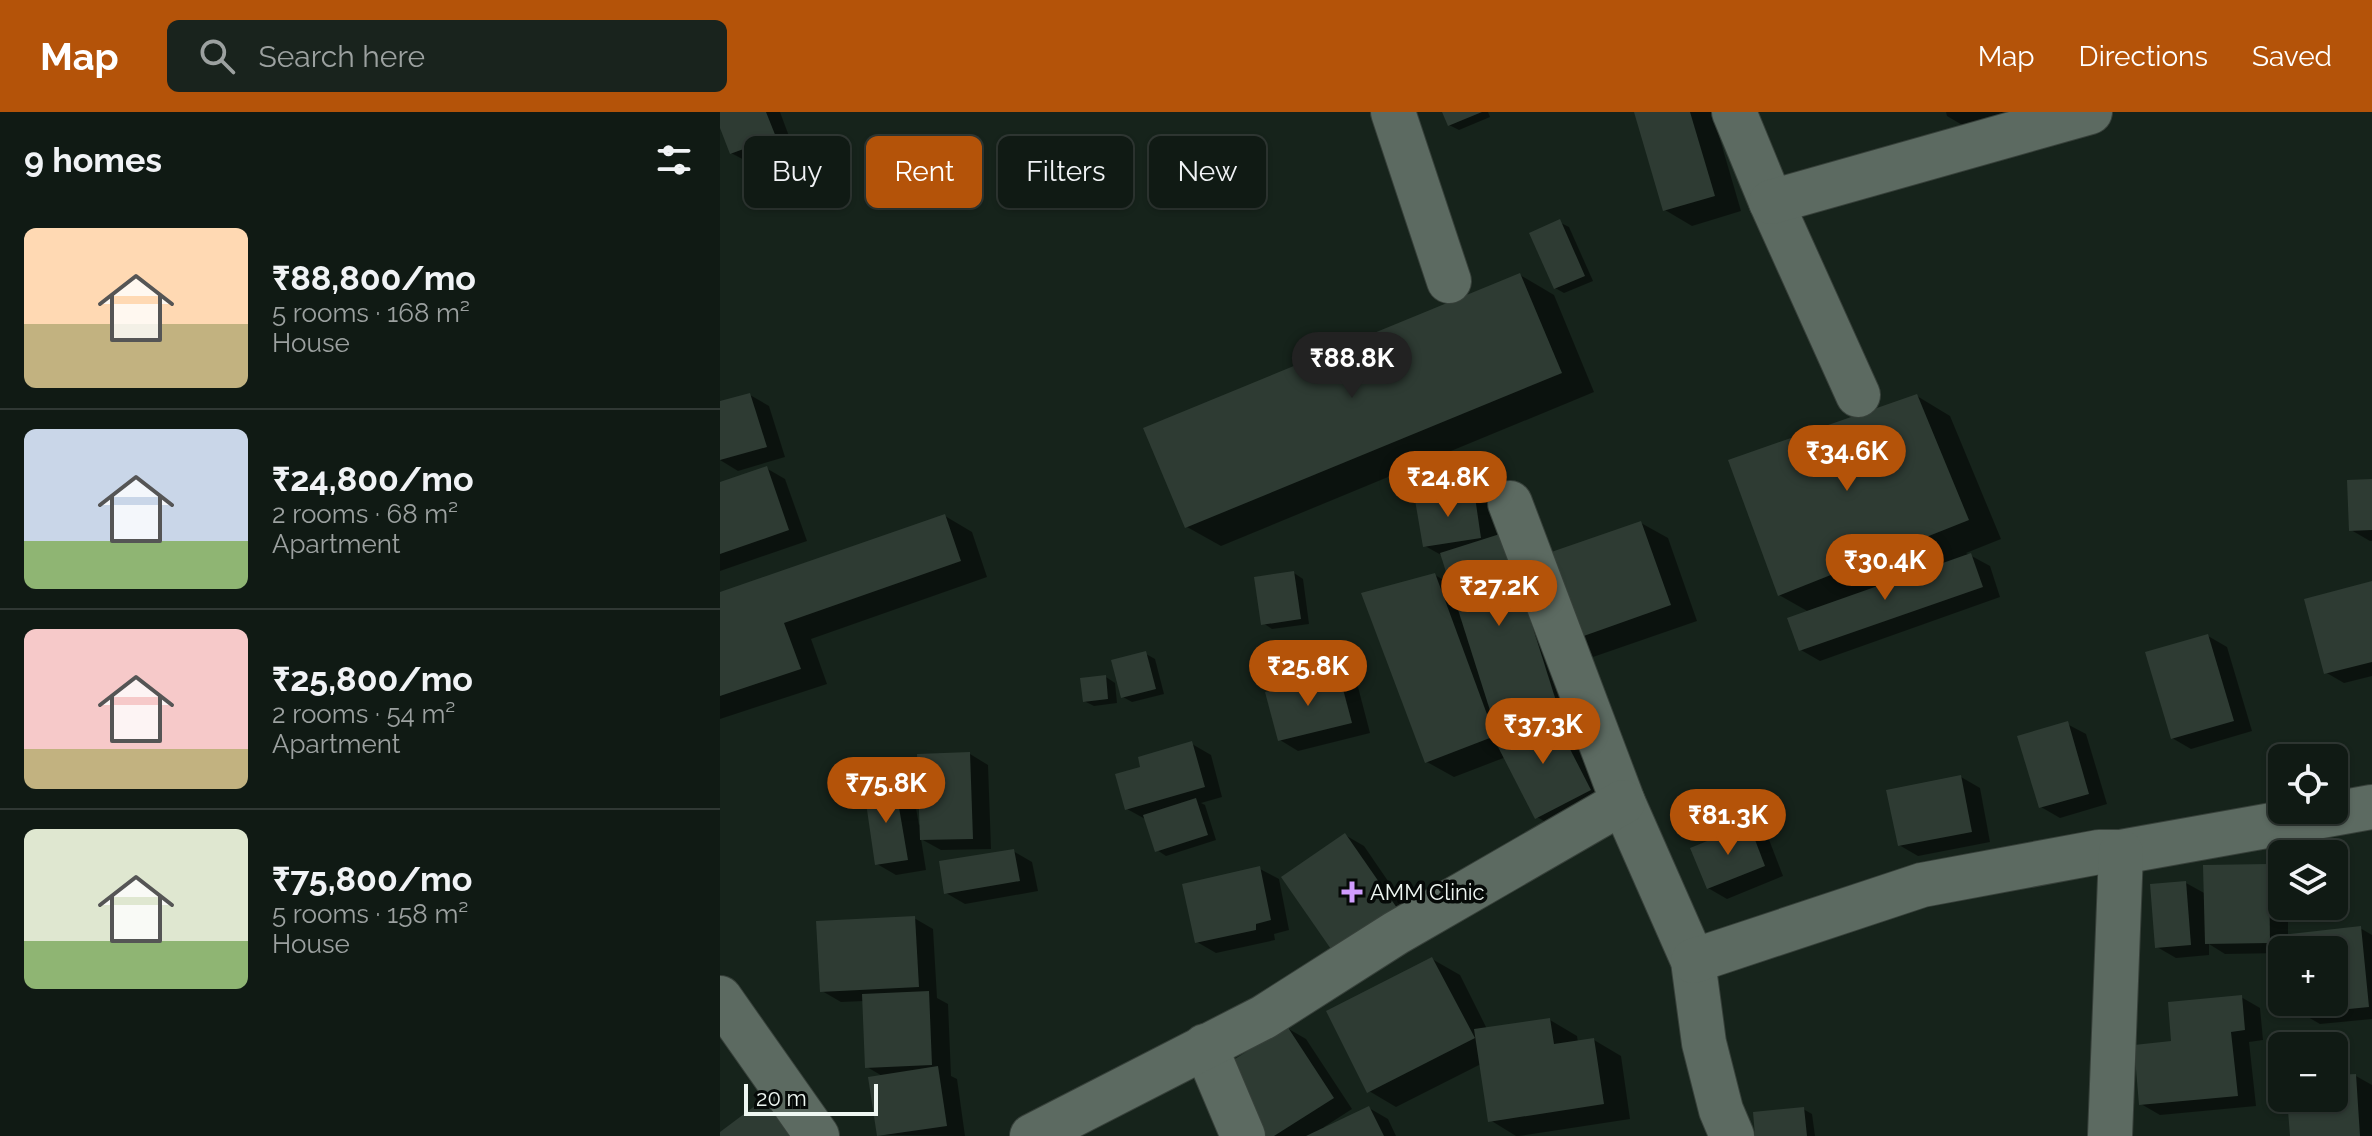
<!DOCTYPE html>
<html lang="en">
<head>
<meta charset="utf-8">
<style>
  :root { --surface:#101a14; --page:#19231d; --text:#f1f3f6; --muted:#9ca1a0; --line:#303834; --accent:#b45309 }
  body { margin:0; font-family:Raleway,sans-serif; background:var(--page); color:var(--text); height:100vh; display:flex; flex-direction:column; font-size:30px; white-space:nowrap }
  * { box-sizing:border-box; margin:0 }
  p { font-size:26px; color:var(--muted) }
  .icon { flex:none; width:44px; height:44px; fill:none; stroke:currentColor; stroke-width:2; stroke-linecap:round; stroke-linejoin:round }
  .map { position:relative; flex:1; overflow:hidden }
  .sheet { display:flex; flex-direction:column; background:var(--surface); width:720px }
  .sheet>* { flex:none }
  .banner { position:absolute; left:24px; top:24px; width:760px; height:72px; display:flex; gap:16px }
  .tools { position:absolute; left:1548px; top:632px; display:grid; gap:16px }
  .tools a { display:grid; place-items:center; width:80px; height:80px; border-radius:12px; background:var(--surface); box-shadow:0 2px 6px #0004,0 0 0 2px var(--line); font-size:40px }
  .scale { position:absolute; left:24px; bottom:20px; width:134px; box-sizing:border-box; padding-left:8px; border:4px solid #eff7f2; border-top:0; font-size:22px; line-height:28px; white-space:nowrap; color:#eff7f2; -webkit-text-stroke:6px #060a08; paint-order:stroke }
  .price { position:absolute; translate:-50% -68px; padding:0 18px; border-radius:28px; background:var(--accent); color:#fff; font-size:26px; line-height:52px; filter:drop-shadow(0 2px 4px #0008) }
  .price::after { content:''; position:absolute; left:50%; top:48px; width:24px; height:18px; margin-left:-12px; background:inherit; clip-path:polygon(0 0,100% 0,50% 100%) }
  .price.on { background:#222; color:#fff }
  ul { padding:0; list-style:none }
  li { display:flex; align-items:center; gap:24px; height:200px; padding:0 24px }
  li+li { border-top:2px solid var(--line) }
  li span { display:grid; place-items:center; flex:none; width:224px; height:160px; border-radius:12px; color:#555 }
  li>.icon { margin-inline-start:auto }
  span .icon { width:96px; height:96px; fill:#fffc; stroke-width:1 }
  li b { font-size:34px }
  h2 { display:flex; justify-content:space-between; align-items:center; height:96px; padding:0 24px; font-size:34px }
  .pill { padding:0 28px; border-radius:12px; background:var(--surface); box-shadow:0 2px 6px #0004,0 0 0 2px var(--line); font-size:28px; line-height:72px }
  .pill.on { background:var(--accent); color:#fff }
  header { display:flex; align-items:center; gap:48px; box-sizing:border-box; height:112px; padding:0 40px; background:var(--accent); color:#fff }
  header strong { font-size:38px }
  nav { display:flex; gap:44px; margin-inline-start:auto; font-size:28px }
  .search { width:560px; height:72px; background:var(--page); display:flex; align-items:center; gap:20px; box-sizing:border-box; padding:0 28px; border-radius:12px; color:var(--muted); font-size:30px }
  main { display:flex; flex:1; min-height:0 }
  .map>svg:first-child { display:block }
  .shadow { fill:#0007 }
  .building { fill:#2e3b33 }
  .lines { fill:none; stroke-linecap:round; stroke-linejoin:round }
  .minor-casing { stroke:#37403a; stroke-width:46 }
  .minor { stroke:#5c6a61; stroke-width:44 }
  .poi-dot { fill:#d09dfe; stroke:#060a08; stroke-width:3 }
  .labels { text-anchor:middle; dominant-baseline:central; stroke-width:7; stroke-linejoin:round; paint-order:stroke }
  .poi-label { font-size:22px; fill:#eff7f2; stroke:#060a08; text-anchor:start }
</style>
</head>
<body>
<header>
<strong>Map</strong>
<div class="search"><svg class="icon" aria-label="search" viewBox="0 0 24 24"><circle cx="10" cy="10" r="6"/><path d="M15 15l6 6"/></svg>Search here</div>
<nav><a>Map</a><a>Directions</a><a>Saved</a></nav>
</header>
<main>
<section class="sheet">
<h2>9 homes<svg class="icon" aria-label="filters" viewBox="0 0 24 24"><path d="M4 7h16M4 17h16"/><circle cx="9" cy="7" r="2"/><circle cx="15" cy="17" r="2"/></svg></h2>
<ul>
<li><span style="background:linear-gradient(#ffd9b3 60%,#c2b280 0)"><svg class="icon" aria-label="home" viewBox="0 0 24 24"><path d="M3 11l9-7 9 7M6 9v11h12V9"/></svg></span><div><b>₹88,800/mo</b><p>5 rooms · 168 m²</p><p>House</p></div></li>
<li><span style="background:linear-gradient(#c9d6e8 70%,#8fb573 0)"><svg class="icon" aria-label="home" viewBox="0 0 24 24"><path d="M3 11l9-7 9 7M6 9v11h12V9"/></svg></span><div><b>₹24,800/mo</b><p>2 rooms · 68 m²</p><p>Apartment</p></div></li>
<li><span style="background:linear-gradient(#f6c9c9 75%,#c2b280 0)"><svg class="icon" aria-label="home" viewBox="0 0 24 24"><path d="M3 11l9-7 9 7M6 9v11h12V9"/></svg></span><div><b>₹25,800/mo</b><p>2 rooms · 54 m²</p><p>Apartment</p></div></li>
<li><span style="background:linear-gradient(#dfe7d0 70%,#8fb573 0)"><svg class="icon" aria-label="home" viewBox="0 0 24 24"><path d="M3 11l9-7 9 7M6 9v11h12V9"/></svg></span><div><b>₹75,800/mo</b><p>5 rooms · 158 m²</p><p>House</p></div></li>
</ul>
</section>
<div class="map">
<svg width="1652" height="1024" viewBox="0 0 1652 1024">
  <rect width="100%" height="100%" fill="#16231b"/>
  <g class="shadow">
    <path d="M0,0H60L73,35L30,51L11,41L0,10Z"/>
    <path d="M724,0H768L770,5L739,18L729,13Z"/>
    <path d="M916,0H992L1021,99L972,114L945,98Z"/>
    <path d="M1226,0H1342L1261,24L1227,4Z"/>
    <path d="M839,110L849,115L873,169L844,181L835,176Z"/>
    <path d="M800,163L834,183L874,280L501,434L467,415Z"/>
    <path d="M30,283L49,294L65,345L18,359L0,348V291Z"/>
    <path d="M1197,284L1230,304L1281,427L1246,441L1270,454L1280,485L1100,549L1081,538L1089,500L1059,483Z"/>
    <path d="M46,356L65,367L87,429L0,459V372Z"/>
    <path d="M1652,369V429H1650L1631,418Z"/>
    <path d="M753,380L772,391L778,425L863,607L849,611L889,689L836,716L817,705L786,645L734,665L707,650L715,463L732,473L723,444L705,434Z"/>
    <path d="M225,404L252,420L267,465L91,527L107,572L0,607V482Z"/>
    <path d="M921,411L948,426L977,509L873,545L846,529Z"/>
    <path d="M574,461L583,467L589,512L552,517L543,511Z"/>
    <path d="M1652,472V564L1624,571L1605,560Z"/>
    <path d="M1488,524L1507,535L1532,619L1471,637L1452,626Z"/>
    <path d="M426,542L435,547L444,582L412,590L403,585Z"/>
    <path d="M619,564L638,575L650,621L578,639L560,628Z"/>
    <path d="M386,565L395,571L397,591L374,594L364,589Z"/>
    <path d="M1347,612L1366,622L1387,692L1340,706L1321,695Z"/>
    <path d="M472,632L491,643L502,685L481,691L485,693L496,728L446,744L437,738L427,708L407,697L423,656Z"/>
    <path d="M250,642L268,653L271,737L221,738L201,727L206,758L176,763L157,752L175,674L194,685L199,713L201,712Z"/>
    <path d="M1241,665L1260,676L1270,730L1198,744L1179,733Z"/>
    <path d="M1029,714L1048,725L1063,764L1007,787L988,776Z"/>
    <path d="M625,723L644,734L694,807L633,849Z"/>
    <path d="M293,739L312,750L318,779L245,792L226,781Z"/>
    <path d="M1614,742L1626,748L1627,795L1585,796L1582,794H1614Z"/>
    <path d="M1548,754L1562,762V794H1568V838H1562V841L1505,842L1489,832V843L1456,846L1437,835L1466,771L1486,782Z"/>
    <path d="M540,757L559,767L569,818L554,822L555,828L496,841L477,830Z"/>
    <path d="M194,806L213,817L217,886L228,892L231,964L237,967L245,1024L159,1023L164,965L147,955L144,889L121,890L102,879Z"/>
    <path d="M1640,816L1652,823V907L1600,912L1581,901L1580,890H1614V838H1573Z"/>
    <path d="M712,847L740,863L767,917L830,908L857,924L858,931L874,928L901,944L910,1007L799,1024H794H796L770,1008L761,952L676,995L649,979Z"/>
    <path d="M1521,885L1540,896L1543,928L1529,930L1536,994L1440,1003L1421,992L1453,931Z"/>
    <path d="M567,916L586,927L632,997L604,1015L605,1017L649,996L668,1007L676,1024H546Z"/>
    <path d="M1636,964L1652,973V1024H1572L1569,986H1614V965Z"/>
    <path d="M1083,997L1092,1002L1095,1024H1037Z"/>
  </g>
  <g class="building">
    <path d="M0,0H46L56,25L10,42L0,16Z"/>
    <path d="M722,0H762L728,14Z"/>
    <path d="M914,0H970L995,84L943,99Z"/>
    <path d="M840,107L865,164L834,177L809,121Z"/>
    <path d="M800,161L842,261L465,416L423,316Z"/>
    <path d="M30,281L47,335L0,348V289Z"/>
    <path d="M1197,282L1249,408L1058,484L1008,348Z"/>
    <path d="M47,354L69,418L0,442V370Z"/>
    <path d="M1652,367V418L1629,419L1627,368Z"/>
    <path d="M754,378L761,426L703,435L695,388Z"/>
    <path d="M225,402L241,449L64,511L81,557L0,584V480Z"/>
    <path d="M921,409L951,493L844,531L814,446Z"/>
    <path d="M783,421L837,592L774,611L720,441Z"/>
    <path d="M1251,441L1263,475L1079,539L1067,506Z"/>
    <path d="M574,459L581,507L541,513L534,465Z"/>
    <path d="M715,461L775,624L705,651L641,481Z"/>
    <path d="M1652,469V550L1604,562L1584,487Z"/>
    <path d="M1488,522L1514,609L1451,627L1425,540Z"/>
    <path d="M426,539L436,577L401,586L391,548Z"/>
    <path d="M619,562L632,611L558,629L545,580Z"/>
    <path d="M386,563L388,587L363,590L360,566Z"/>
    <path d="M831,600L871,678L815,707L775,629Z"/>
    <path d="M1348,609L1369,682L1319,696L1297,624Z"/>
    <path d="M472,629L485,675L405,698L395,662L420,655L418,645Z"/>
    <path d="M250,640L253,727L200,728L197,642Z"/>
    <path d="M1241,663L1252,720L1178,734L1166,678Z"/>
    <path d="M175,672L188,748L155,753L144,677Z"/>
    <path d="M476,686L488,723L435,740L423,703Z"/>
    <path d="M1029,712L1045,754L987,777L970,736Z"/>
    <path d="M625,721L677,796L613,840L561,765Z"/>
    <path d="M294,737L300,769L224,782L219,749Z"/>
    <rect x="1614" y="740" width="4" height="51"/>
    <path d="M1549,752L1550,831L1485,832L1483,753Z"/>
    <path d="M540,754L551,808L536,812V818L475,831L462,772Z"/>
    <path d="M1466,769L1471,833L1435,836L1430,772Z"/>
    <path d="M195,804L199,875L100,880L96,809Z"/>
    <path d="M1641,814L1649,895L1579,902L1578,890H1614V838H1571L1570,822Z"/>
    <path d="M712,845L755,926L647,981L606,899Z"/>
    <path d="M209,879L212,953L145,956L142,882Z"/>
    <path d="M1522,883L1525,918L1511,920L1518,984L1419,993L1414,933L1451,929L1448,890Z"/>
    <path d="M830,906L834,932L874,926L884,992L768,1010L754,917Z"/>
    <path d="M567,914L614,986L554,1024H543L499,957Z"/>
    <path d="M218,954L227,1014L157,1024L148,965Z"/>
    <path d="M1636,962L1640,1024H1570L1567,986H1614V963Z"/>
    <path d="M44,987L71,1024H0V1020Z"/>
    <path d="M649,994L664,1024H586Z"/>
    <path d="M1084,995L1087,1024H1035L1033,1000Z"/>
  </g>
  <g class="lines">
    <defs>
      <g id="minor">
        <path d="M673,0L729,169"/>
        <path d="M1014,0L1051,90L1138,283"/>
        <path d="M1051,90L1370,0"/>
        <path d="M790,391L903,690L973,849L984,931L1001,998L1012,1024"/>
        <path d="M973,849L1202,773L1379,740H1401L1652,695"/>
        <path d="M0,886L97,1024"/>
        <path d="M485,934L523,1024"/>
        <path d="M312,1024L544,905L676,821L903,690"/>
        <path d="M1390,1024L1401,740"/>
      </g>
    </defs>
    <use href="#minor" class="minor-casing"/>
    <use href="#minor" class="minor"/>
  </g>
  <path class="poi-dot" d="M628 768h8v8h8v8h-8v8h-8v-8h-8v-8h8z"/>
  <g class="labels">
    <g class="poi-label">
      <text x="650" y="780">AMM Clinic</text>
    </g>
  </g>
</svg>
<div class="tools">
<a><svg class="icon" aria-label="locate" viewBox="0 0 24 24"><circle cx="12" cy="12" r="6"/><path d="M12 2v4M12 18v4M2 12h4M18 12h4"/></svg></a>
<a><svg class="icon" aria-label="layers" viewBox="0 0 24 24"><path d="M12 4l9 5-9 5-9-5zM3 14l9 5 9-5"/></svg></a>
<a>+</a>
<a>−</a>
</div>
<div class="scale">20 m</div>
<b class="price on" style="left:632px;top:288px">₹88.8K</b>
<b class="price" style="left:1127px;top:381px">₹34.6K</b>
<b class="price" style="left:728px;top:407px">₹24.8K</b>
<b class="price" style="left:1165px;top:490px">₹30.4K</b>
<b class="price" style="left:779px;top:516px">₹27.2K</b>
<b class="price" style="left:588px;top:596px">₹25.8K</b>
<b class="price" style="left:823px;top:654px">₹37.3K</b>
<b class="price" style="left:166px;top:713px">₹75.8K</b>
<b class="price" style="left:1008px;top:745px">₹81.3K</b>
<div class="banner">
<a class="pill">Buy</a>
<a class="pill on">Rent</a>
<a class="pill">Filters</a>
<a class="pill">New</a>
</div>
</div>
</main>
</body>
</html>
